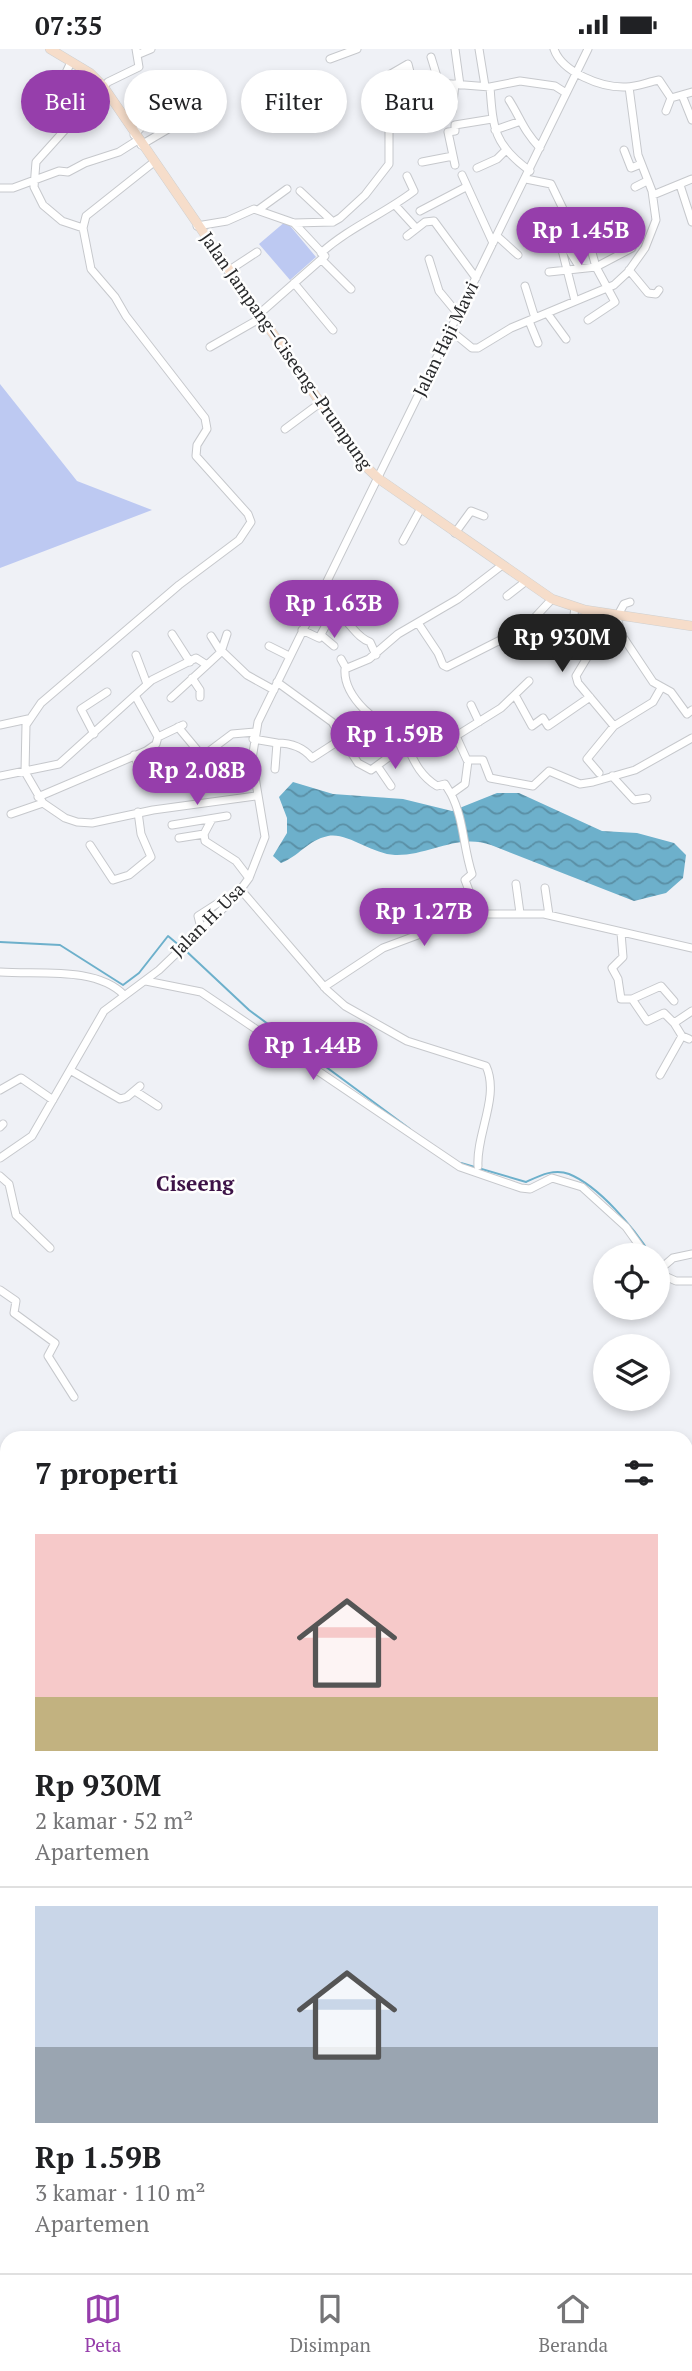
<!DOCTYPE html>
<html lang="id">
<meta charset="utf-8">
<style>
body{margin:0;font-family:"PT Serif",serif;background:#f6f6f6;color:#202124;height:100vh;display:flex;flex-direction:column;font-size:26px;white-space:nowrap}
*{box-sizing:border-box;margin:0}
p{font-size:23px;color:#757577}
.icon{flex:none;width:38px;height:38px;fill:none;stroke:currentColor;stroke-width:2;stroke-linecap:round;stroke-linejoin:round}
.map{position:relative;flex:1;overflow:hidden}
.sheet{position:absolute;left:0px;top:1382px;width:693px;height:842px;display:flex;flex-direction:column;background:#fff;border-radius:21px 21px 0 0;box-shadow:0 4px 10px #0003}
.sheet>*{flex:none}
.guide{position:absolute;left:21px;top:21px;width:651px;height:63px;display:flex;gap:14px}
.tools{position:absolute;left:593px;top:1194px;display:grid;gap:14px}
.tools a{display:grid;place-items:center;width:77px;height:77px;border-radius:50%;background:#fff;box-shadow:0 4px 10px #0003;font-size:35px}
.price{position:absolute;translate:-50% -60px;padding:0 16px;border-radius:24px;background:#963eab;color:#fff;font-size:23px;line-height:46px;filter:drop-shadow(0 2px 4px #0008)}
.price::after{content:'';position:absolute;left:50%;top:42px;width:21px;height:16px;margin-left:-10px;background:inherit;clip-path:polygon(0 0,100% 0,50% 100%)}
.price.selected{background:#222;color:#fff}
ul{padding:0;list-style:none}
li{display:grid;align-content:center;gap:14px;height:371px;padding:0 35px}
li+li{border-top:2px solid #e0e0e0}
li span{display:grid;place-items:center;height:217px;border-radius:0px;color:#555}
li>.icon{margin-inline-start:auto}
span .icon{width:126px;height:126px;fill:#fffc;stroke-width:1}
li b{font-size:30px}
h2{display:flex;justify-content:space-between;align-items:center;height:84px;padding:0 35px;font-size:30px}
.chip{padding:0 24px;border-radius:32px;background:#fff;box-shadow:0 4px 10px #0003;font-size:24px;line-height:63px}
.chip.selected{background:#963eab;color:#fff}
.status{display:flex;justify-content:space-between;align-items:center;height:49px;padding:0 35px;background:#fff;direction:ltr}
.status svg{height:19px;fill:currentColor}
.menu{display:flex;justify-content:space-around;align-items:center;height:98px;border-top:2px solid #e0e0e0;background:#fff;font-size:19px;color:#757577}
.menu a{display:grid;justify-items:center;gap:4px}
.menu .selected{color:#963eab}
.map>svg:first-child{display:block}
</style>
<div class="status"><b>07:35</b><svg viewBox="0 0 49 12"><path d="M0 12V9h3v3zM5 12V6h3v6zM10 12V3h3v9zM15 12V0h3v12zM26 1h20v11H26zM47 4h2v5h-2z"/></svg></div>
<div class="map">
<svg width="692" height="2224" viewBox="0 0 692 2224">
<defs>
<pattern id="water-waves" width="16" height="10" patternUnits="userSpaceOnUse" patternTransform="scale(1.75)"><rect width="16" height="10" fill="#6db0cb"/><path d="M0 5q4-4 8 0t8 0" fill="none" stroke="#5a8fa5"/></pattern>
</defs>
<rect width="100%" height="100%" fill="#eff1f6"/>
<path fill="#bdc9f2" d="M286,172L316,208L290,231L259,195Z
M0,335L77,432L152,461L0,519Z"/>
<path fill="url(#water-waves)" d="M293,733L333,745L403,750L452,762L497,744H519L602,782L637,784L674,794L686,806L683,829L666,844L634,852L491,796C457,784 429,807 395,806C372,805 347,783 328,787C308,791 298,808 281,814L273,807L287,784V769L279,748Z"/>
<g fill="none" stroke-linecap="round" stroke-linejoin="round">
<path stroke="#6db0cb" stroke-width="2" d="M0,893L60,896L123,936L139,924L168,887L180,897
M185,901L249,961L410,1080
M461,1114L526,1133C539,1127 554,1119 569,1125C599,1137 634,1179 651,1206
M0,2081H7
M254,2217L261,2224"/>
<defs>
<path id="minor" d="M455,0L460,36
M479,0L485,37
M554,0C562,23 601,39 626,38C637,38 648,33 659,31L671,49L692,43
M139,5L151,0
M431,8L439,34
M330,10L357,0
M72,31L82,19
M413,35L408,15L389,26L385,32L389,34L432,37
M490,38C493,80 494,96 530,122
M56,45L71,13
M682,46L692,71
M509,51C521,70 523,81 540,99
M395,60L435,64L452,62L455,35
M666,62L671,49
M430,64L431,37L439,34L490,38L520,32L555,37L566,44
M495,81L518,73
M134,86L157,62
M141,96L180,73
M624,101L631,119L641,115
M154,113L86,167L83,179L91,220L115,248L126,267L205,369L207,380L197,396L196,407L248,465L251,473L239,491L179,536L41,654L26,676L25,723L43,754L65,769L77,773L92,774L153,761L256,747
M422,113L453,107
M455,116L448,83L455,82V76L492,70
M477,119L497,110L505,102
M462,126L493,194
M526,130L551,135L578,191L562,201L575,252
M680,136L692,173
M635,138L647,132
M0,139H13L59,122L68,123L85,114L119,103L138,91
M300,142L333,173
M653,146L692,130
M395,156L416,179
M258,161L287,140
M420,162L466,138
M197,177L227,172L254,160L294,174L333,173L340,169L365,146L389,115V81
M83,179L62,172L43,156L34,138L36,113L108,33L139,18L136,0
M407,187L425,173L434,172L476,229
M497,187L518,206
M567,198L580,219
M321,204C350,178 384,165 414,142L407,127
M429,210L439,242L458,265
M322,211L351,240
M629,221L648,244L656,245L659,241
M228,222L257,203
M549,223L596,218L632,199
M294,234L333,281
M525,237L535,269
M547,264L566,290
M258,266L325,207L294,174
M588,271L615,253L596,218L591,200
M529,272L538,294
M450,281L472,299H478L511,279L614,236L628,223L645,199L656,171L652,142L638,106L629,38
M210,298L261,269
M285,380L320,354
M455,484L471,462L484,467
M403,492L421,459
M325,536L355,554L352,563
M507,547L525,533
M616,566L623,588L653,633L671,643L687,665L692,661
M618,566L624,555L630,553
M418,574L438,604L443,616L447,618L526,578L552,550
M572,579L575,559
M302,581L319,589L332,565C349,567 354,588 370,593L376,606
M172,585L190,613
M321,586L334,597
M211,587L221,603
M269,597L289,607
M221,603L227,585
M136,606L147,635
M341,610L346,619
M192,629L200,641V648
M277,633L332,673L358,714L371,721L397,702L456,687L501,659L529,632
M515,646L532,677L543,669L548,677L590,648
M136,648L158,688
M171,649L207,616
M471,656L479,673
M0,676L28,670
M614,677L578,634L576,627L588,607L623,588
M178,678L203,708
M94,685L81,660L107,643
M456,687L467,711H483L490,729L533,737L549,722L580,735L593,733L635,721L692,689
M253,690L277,694L275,720
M277,694C292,694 303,698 312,709L343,689
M408,699C415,715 422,728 437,737L445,735L451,745
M405,700L402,684C379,678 343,648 345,620L369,610L398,585L458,550L501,517
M134,706L144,729L196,712L232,685L255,683
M468,712L465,735L451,745C464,770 463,798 472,825L465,831L478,865
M378,718L391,737
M599,724L587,710L614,677L653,653L661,639
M0,727L59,715L152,631L196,609L207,616L221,603L224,604L247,626L274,641
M612,727L634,751L647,749
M38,748L146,702L156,695L158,688L183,676
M11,765L43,754
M212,770L204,785L205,792L236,812L249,829
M172,776L227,767
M179,789L204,785
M90,796L113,831L129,826L151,808L141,785L138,763
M516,835L520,864
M545,839L549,866
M241,841L327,941L345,957L407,992L486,1017C500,1047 476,1085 478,1117
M201,879L198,867L226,849L234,848
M621,884L623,908L612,919L618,930L621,950H632L661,937L674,952
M0,923C38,926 96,917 124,946
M146,932L201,943L460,1118L521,1139L530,1140L552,1129L582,1138L626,1178L646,1206
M324,938L383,899L474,865H544L692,899
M632,950L647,972L664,964L674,974
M689,990L682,987L674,974L692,962
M70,1021L120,1050L127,1048L140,1037
M660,1026L682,987
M0,1041L21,1029L53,1051
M135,1042L158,1057
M0,1078L3,1075
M0,1109L32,1087L104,962L159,921L235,848L249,829L265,788L252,710L258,673L588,0
M0,1127L9,1135L16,1166L50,1199
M658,1222L673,1209L692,1205
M658,1224L676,1232H692
M0,1241L16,1252L14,1264L55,1294L48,1307L74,1348
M0,1471L7,1490
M0,1499L7,1498
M686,1574L692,1570
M0,1594L7,1580
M0,1662L7,1661
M0,1976L7,1974
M0,2171L7,2162
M411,2217L415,2224
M175,2224L181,2217
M480,2224H481"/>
<path id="major" d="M50,0L90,24L103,37L361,413L379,430L552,550L585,561L692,577"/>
</defs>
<use href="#minor" stroke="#c6c8cc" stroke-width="9"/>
<use href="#major" stroke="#cfd0d0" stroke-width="10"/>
<use href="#minor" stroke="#fff" stroke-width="7"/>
<use href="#major" stroke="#f6ddca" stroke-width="9"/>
</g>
<g text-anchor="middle" stroke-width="5" stroke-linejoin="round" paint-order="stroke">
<g font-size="18" fill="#27282a" stroke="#fefefe">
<text transform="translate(446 290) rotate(-64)" y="6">Jalan Haji Mawi</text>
<text transform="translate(286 302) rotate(55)" y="6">Jalan Jampang–Ciseeng–Prumpung</text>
<text transform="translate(208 871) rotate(-45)" y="6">Jalan H. Usa</text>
</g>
<g font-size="21" font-weight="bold" fill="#3d1347" stroke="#fefefe">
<text x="195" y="1142">Ciseeng</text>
</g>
</g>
</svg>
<div class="tools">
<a><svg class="icon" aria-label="locate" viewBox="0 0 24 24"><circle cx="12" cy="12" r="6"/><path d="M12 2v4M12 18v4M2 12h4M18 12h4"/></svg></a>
<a><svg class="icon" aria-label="layers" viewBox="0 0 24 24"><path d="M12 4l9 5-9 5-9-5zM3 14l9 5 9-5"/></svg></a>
</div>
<b class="price" style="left:581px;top:218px">Rp 1.45B</b>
<b class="price" style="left:334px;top:591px">Rp 1.63B</b>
<b class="price selected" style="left:562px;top:625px">Rp 930M</b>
<b class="price" style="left:395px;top:722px">Rp 1.59B</b>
<b class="price" style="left:197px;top:758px">Rp 2.08B</b>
<b class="price" style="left:424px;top:899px">Rp 1.27B</b>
<b class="price" style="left:313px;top:1033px">Rp 1.44B</b>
<div class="guide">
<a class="chip selected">Beli</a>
<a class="chip">Sewa</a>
<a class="chip">Filter</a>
<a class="chip">Baru</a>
</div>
<section class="sheet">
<h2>7 properti<svg class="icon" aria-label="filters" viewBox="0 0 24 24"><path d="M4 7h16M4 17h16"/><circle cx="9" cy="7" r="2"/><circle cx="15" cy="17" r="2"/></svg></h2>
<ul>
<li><span style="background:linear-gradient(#f6c9c9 75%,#c2b280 0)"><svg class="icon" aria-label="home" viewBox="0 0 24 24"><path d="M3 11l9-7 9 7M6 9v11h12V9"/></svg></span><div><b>Rp 930M</b><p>2 kamar · 52 m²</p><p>Apartemen</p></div></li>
<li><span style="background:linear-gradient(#c9d6e8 65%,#9aa5b1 0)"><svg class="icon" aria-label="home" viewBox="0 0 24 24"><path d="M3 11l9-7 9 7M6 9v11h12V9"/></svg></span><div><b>Rp 1.59B</b><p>3 kamar · 110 m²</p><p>Apartemen</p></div></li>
</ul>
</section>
</div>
<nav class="menu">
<a class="selected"><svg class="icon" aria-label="map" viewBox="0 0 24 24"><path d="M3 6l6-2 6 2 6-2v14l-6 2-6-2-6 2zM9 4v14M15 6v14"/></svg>Peta</a>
<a><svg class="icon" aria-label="saved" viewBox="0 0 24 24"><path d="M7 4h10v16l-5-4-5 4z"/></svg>Disimpan</a>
<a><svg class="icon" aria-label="home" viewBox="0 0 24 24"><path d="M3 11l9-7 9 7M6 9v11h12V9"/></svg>Beranda</a>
</nav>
